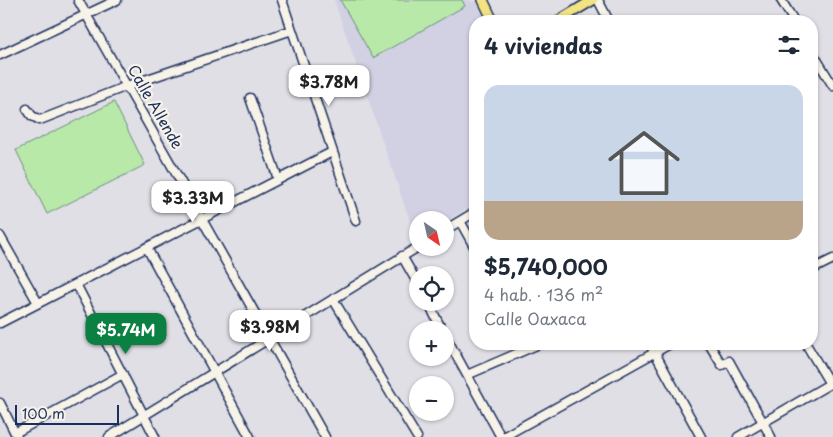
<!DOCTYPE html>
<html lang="es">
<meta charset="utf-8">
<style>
body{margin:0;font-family:"Playpen Sans",sans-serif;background:#f2f2f3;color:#1f2937;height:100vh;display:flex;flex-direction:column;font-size:19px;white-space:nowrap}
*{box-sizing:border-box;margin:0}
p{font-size:16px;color:#747a83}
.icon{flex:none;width:28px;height:28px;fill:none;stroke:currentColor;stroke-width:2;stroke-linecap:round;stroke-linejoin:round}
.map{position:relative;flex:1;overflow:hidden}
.side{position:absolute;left:469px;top:15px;width:349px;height:335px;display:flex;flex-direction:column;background:#fff;border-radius:20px;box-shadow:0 1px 4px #0004}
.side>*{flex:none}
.needle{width:32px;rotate:146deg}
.controls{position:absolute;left:409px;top:211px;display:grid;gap:10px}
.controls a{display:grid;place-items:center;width:45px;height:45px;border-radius:50%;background:#fff;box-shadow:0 1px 4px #0004;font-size:25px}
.scale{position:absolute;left:15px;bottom:12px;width:104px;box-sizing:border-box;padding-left:5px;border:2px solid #1b2f5e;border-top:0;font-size:14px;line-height:18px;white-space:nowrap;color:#1b2f5e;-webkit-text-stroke:4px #f7f3e8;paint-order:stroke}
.price{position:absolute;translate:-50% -42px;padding:0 11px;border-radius:10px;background:#fff;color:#222;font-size:16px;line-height:32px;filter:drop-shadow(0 1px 2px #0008)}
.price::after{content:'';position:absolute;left:50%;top:30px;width:15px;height:11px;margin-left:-8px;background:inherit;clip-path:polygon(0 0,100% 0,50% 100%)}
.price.selected{background:#0b8043;color:#fff}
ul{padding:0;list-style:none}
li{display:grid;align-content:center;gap:10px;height:265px;padding:0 15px}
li+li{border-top:1px solid #e0e1e3}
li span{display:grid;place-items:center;height:155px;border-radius:15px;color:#555}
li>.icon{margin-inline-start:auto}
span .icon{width:90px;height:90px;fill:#fffc;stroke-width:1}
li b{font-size:21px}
h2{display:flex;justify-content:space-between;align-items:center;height:60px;padding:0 15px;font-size:21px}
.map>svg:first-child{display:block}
</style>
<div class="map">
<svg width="833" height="437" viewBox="0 0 833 437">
<rect width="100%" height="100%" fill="#e1dfe6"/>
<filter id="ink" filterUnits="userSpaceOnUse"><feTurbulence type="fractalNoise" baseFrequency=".02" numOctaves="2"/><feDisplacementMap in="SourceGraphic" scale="10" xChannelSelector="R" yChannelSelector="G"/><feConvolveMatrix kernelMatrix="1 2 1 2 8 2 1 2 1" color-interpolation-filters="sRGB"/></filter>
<g filter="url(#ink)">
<path fill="#d2d1e4" d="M334,0H470L472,2L476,0L486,21H475V204L445,222V220H418L416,239Z"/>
<path fill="#b9e9a8" stroke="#6a8c83" d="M340,0H462L465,6L373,58Z
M114,102L145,165L47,214L16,150Z"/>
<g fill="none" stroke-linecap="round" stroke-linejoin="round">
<defs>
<path id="minor" d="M78,0L325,437
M282,0L356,221
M598,0L609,21
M781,0L794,21
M811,50L833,86
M0,55L117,0
M250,98L278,179
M27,109L32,116L40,120L127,86L292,30
M460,221L475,248
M445,230L475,212
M0,236L38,303
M147,248L250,437
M402,256L418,284
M811,270L833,259
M76,284L155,437
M333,299L417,437
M428,302L442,330
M0,323L332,152
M445,335L501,437
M650,344L701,437
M709,344L722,365L729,361L771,437
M806,344L830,384
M467,375L539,344
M0,403L17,437
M15,433L123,374
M109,437L418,247
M503,437L670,344
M738,437L833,382"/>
<path id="major" d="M483,0L493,21
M558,21L593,0"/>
</defs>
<use href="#minor" stroke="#1b2f5e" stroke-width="11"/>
<use href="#major" stroke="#1b2f5e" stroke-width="12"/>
<use href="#minor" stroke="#f7f3e8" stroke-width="8"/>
<use href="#major" stroke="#f4e382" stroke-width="9"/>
</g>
</g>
<g text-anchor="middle" stroke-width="4.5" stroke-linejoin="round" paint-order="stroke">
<g font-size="15" fill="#1b2f5e" stroke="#f7f3e8">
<text transform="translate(155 107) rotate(60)" y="5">Calle Allende</text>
</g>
</g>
</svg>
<div class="controls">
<a><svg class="needle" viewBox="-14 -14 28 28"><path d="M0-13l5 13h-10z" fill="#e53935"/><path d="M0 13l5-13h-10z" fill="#747a83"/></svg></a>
<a><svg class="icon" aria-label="locate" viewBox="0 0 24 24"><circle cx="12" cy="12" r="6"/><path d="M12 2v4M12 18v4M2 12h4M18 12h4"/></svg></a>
<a>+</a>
<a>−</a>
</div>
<div class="scale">100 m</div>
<b class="price" style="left:329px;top:107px">$3.78M</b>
<b class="price" style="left:193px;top:223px">$3.33M</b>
<b class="price" style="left:270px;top:352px">$3.98M</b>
<b class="price selected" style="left:126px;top:355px">$5.74M</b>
<section class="side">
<h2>4 viviendas<svg class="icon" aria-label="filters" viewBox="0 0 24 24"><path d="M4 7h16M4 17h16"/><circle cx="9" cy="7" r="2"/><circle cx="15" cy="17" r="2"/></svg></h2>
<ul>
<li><span style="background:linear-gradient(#c9d6e8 75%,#b9a48a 0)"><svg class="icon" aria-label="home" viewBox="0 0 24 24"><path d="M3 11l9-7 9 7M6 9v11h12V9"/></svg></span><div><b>$5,740,000</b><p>4 hab. · 136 m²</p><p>Calle Oaxaca</p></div></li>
</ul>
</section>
</div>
